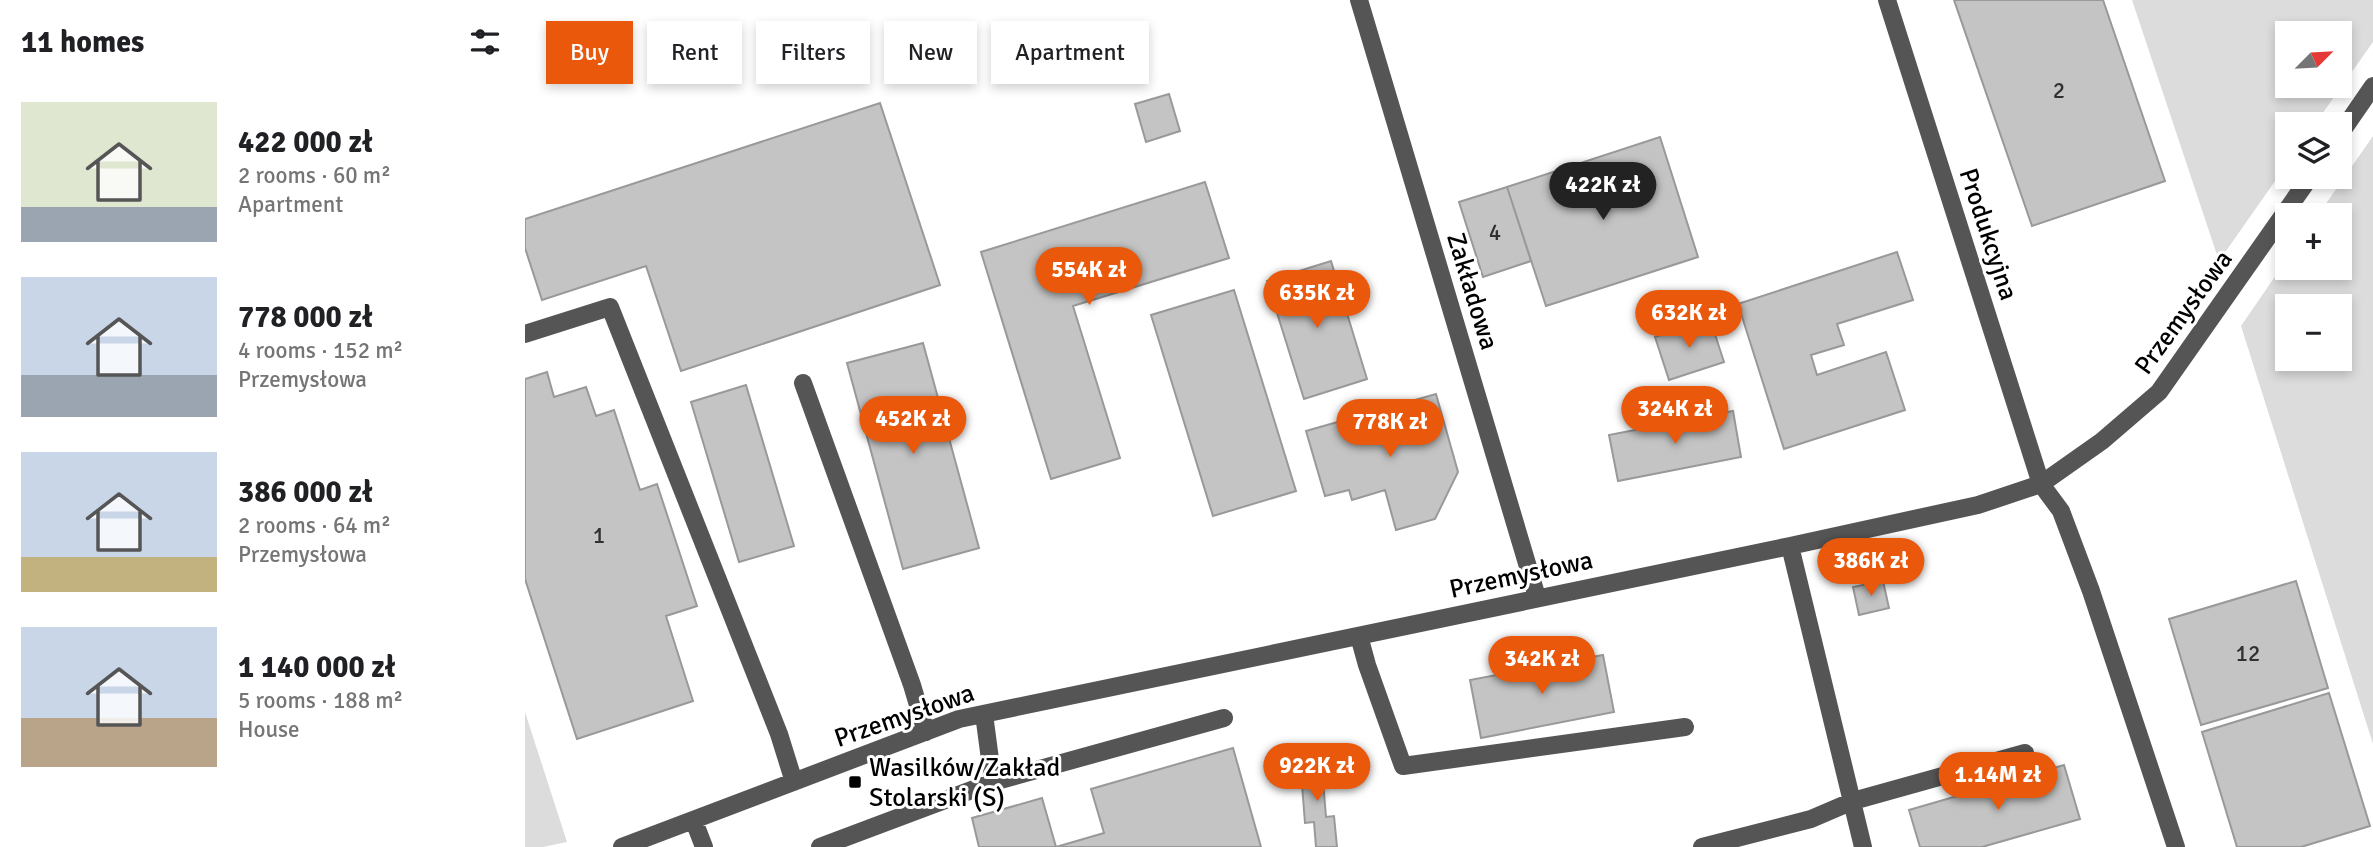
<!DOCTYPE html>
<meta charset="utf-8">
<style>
body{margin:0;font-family:Signika,sans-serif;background:#f6f6f6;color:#202124;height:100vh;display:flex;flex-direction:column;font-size:26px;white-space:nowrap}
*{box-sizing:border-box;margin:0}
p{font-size:23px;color:#757577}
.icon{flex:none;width:38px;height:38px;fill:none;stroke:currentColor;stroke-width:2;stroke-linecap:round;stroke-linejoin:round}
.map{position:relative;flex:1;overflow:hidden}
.sheet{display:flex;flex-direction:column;background:#fff;width:525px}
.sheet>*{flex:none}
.guide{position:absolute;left:21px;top:21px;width:665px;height:63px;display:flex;gap:14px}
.needle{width:46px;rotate:66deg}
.controls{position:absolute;left:1750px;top:21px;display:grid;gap:14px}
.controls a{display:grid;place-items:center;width:77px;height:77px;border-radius:0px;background:#fff;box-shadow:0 4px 10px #0003;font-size:35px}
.price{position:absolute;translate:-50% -60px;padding:0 16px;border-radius:24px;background:#ea580c;color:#fff;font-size:23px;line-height:46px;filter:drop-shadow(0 2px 4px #0008)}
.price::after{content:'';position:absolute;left:50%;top:42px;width:21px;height:16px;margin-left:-10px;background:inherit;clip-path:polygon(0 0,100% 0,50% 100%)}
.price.selected{background:#222;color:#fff}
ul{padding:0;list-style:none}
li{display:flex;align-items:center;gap:21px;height:175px;padding:0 21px}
li span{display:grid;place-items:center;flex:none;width:196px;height:140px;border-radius:0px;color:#555}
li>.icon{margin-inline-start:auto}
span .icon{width:84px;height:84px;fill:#fffc;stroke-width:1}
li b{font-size:30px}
h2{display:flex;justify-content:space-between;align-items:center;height:84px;padding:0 21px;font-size:30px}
.pill{padding:0 24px;border-radius:0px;background:#fff;box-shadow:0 4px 10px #0003;font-size:24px;line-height:63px}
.pill.selected{background:#ea580c;color:#fff}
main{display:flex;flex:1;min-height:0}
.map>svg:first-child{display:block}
</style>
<main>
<section class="sheet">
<h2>11 homes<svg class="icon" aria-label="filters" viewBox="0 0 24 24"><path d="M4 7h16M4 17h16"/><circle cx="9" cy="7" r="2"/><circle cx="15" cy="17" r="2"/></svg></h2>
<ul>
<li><span style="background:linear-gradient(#dfe7d0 75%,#9aa5b1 0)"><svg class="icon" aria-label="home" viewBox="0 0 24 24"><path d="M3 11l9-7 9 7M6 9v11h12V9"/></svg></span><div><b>422 000 zł</b><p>2 rooms · 60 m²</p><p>Apartment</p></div></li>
<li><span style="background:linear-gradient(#c9d6e8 70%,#9aa5b1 0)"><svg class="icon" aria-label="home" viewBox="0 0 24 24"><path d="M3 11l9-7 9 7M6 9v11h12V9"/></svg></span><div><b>778 000 zł</b><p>4 rooms · 152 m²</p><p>Przemysłowa</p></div></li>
<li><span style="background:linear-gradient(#c9d6e8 75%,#c2b280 0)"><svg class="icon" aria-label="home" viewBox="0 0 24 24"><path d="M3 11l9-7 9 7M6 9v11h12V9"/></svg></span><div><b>386 000 zł</b><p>2 rooms · 64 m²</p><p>Przemysłowa</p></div></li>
<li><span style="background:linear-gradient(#c9d6e8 65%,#b9a48a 0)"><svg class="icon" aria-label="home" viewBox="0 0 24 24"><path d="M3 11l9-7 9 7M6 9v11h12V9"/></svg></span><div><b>1 140 000 zł</b><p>5 rooms · 188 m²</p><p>House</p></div></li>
</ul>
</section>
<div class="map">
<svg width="1848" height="847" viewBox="0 0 1848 847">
<rect width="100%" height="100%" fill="#fff"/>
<path fill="#dcdcdc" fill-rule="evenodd" d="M1607,0H1848V42L1790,124H1762V164L1694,261ZM1762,33H1815V86H1762Z
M1848,136V744L1716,326L1762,259V268H1815V215H1793ZM1762,306H1815V359H1762Z
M0,712L42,842L18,847H0Z"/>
<path fill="#c4c4c4" stroke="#999" stroke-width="2" d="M1429,0H1578L1640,181L1507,226Z
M644,94L655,131L621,142L610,104Z
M355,103L415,285L156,371L121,266L17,300L0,248V219Z
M1135,137L1173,257L1021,306L982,187Z
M680,182L704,258L548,306L595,458L526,479L456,252Z
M982,187L1006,261L958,277L934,202Z
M1372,252L1388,300L1312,324L1319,345L1286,355L1292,375L1361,352L1380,410L1259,449L1213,304Z
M806,261L842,379L779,399L742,281Z
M709,290L771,491L688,516L626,315Z
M1185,319L1199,362L1144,380L1130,337Z
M398,343L454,548L378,569L322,363Z
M22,372L29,397L61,387L71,416L89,410L115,490L132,484L172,606L141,616L168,701L52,739L0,579V379Z
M221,385L269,546L214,562L166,402Z
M911,394L933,472L910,519L871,530L860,490L827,500L824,490L800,496L781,431Z
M1208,411L1216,457L1093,481L1084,435Z
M1358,581L1364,608L1334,615L1328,587Z
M1771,581L1803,688L1676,725L1644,619Z
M1078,655L1089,712L956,738L945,680Z
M1804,693L1845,826L1776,847H1712L1677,732Z
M708,748L736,847H531L579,833L566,789Z
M796,757L801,817L809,816L812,847H791L789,822L780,823L775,759Z
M1539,765L1555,819L1457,847H1395L1384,810Z
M517,798L531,847H454L447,818Z"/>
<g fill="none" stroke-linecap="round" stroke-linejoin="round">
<path stroke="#555" stroke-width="18" d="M834,0L1012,597
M1362,0L1516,484L1536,511L1566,591L1651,847
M1815,134L1848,86
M0,334L85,307L254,734L269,782
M278,383L387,685L401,732
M1265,546L1338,847
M834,636L842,665L878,766L1160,727
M459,714L468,782
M169,821L179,847
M97,847L434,719L1265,546L1453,505L1516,484L1577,441L1634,392L1785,177
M295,847L468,782L699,718
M1177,847L1286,819L1328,801L1500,753"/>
</g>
<rect fill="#000" stroke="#fff" stroke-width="2.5" x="323" y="775" width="14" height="14" rx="3.5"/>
<g text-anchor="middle" stroke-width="6" stroke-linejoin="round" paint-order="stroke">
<g font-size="23" fill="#313131">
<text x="1534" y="98">2</text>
<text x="970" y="240">4</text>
<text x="74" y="543">1</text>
<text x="1723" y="661">12</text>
</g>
<g font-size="26" fill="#000" stroke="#fff">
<text transform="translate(1464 234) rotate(72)" y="9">Produkcyjna</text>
<text transform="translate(948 291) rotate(73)" y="9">Zakładowa</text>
<text transform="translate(1658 312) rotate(-54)" y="9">Przemysłowa</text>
<text transform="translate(996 574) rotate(-12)" y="9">Przemysłowa</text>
<text transform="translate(379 715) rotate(-19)" y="9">Przemysłowa</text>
</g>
<g font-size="26" fill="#000" stroke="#fff" text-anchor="start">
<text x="344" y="776">Wasilków/Zakład<tspan x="344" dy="30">Stolarski (S)</tspan></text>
</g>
</g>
</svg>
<div class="controls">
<a><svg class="needle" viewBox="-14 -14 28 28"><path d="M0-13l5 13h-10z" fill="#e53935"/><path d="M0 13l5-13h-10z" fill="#757577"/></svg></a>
<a><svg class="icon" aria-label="layers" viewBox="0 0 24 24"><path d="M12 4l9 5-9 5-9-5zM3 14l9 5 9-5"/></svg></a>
<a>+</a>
<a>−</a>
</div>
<b class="price selected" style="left:1078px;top:222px">422K zł</b>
<b class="price" style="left:564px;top:307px">554K zł</b>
<b class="price" style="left:792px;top:330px">635K zł</b>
<b class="price" style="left:1164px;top:350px">632K zł</b>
<b class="price" style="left:1150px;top:446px">324K zł</b>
<b class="price" style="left:388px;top:456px">452K zł</b>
<b class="price" style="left:865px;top:459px">778K zł</b>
<b class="price" style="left:1346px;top:598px">386K zł</b>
<b class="price" style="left:1017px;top:696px">342K zł</b>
<b class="price" style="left:792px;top:803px">922K zł</b>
<b class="price" style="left:1473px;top:812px">1.14M zł</b>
<div class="guide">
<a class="pill selected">Buy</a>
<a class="pill">Rent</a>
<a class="pill">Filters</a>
<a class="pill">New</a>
<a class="pill">Apartment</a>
</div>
</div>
</main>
